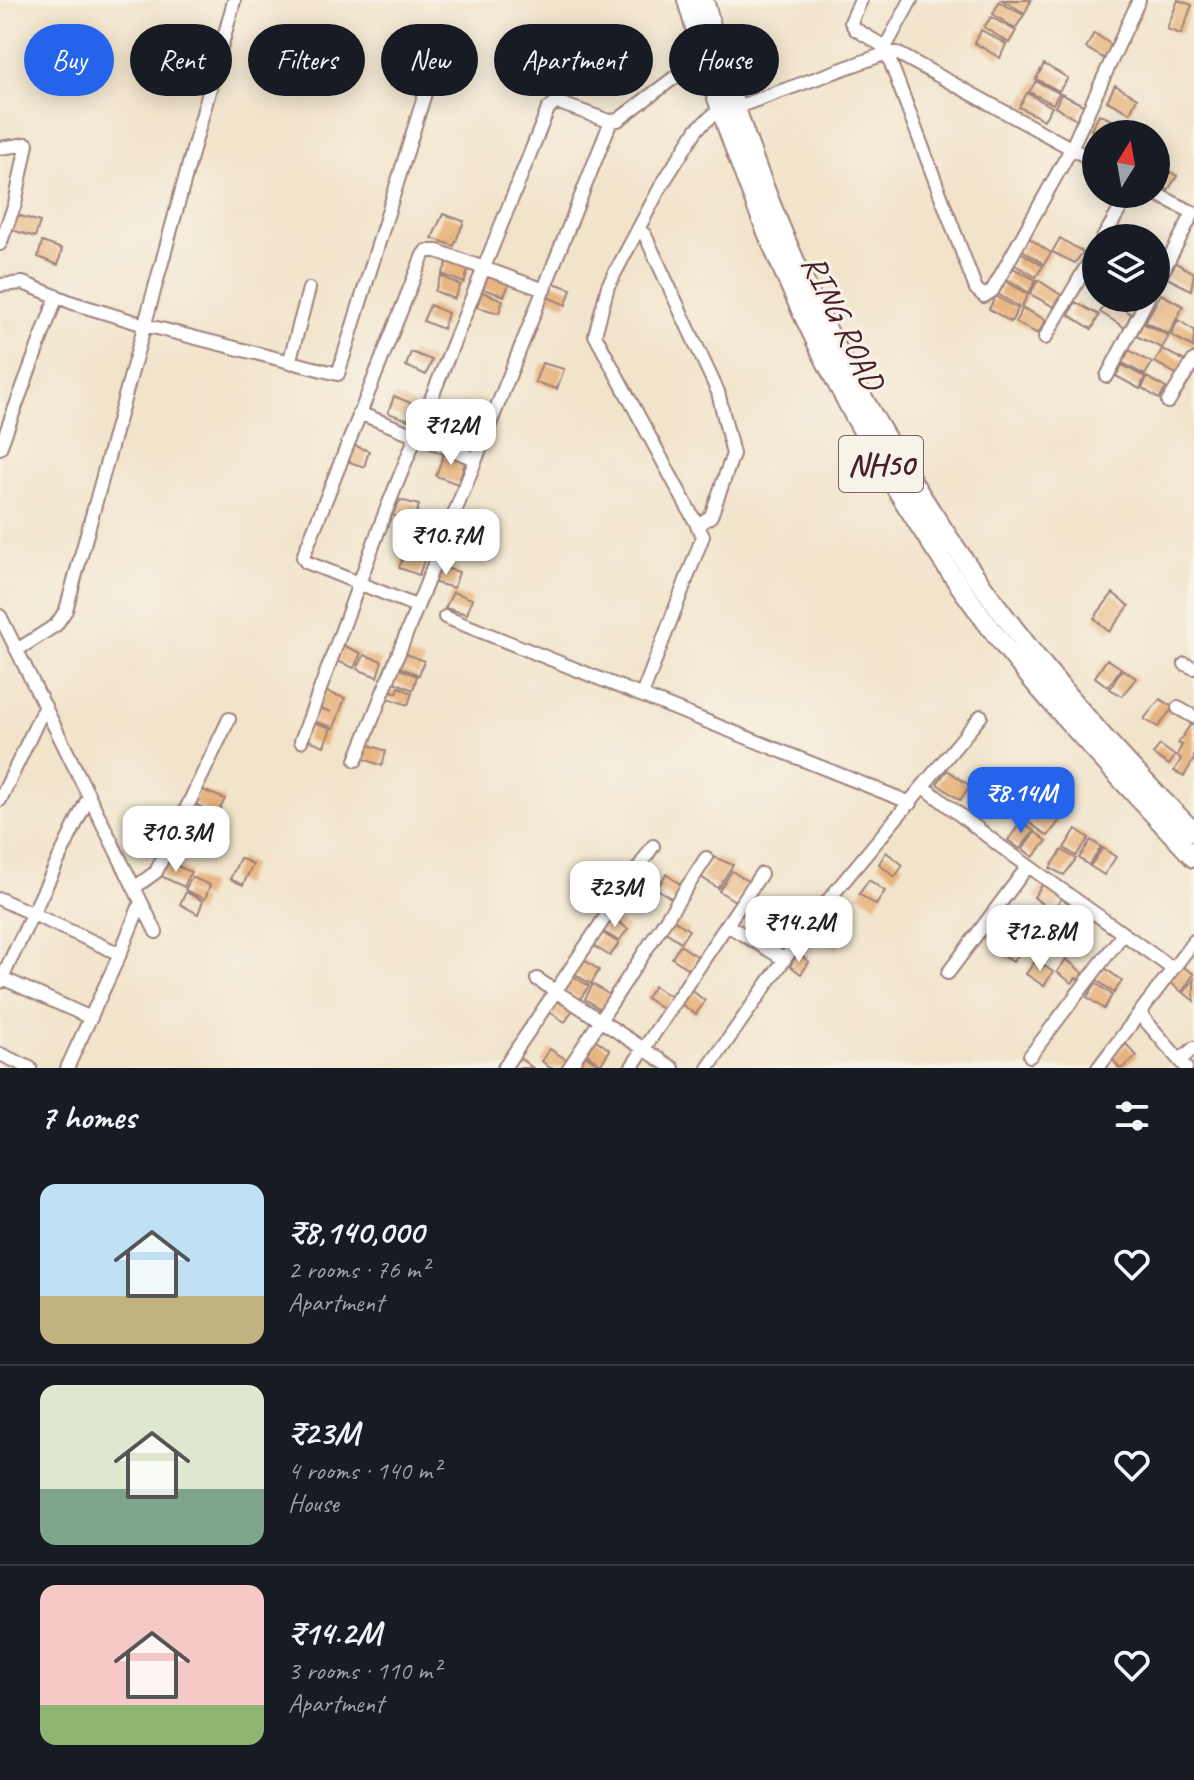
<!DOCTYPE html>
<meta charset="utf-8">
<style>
body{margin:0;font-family:Caveat,sans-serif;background:#20242c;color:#f1f3f6;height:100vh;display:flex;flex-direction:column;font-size:30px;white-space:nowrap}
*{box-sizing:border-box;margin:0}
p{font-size:26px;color:#9ea1a6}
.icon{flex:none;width:44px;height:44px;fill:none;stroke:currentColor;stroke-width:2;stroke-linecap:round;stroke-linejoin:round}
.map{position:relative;height:1068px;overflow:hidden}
.side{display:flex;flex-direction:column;background:#171b24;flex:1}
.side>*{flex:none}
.top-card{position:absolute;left:24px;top:24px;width:1146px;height:72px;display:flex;gap:16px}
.needle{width:52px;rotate:11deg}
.buttons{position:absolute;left:1082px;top:120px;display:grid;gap:16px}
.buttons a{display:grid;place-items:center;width:88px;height:88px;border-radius:50%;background:#171b24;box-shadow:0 4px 20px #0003;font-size:40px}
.price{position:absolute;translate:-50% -68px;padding:0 18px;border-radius:16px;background:#fff;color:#222;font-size:26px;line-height:52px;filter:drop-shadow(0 2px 4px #0008)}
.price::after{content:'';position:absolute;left:50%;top:48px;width:24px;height:18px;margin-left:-12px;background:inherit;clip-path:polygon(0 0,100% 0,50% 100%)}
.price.on{background:#2563eb;color:#fff}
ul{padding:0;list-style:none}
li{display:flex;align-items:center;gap:24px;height:200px;padding:0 40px}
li+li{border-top:2px solid #363941}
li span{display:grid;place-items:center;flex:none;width:224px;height:160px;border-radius:16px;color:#555}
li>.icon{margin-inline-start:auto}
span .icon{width:96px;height:96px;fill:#fffc;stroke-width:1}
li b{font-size:34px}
h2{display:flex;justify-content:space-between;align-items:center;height:96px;padding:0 40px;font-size:34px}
.chip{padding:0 28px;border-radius:36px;background:#171b24;box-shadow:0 4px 20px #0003;font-size:28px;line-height:72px}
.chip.on{background:#2563eb;color:#fff}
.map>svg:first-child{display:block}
</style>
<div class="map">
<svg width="1194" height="1068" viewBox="0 0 1194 1068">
<rect width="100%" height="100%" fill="#f7f3e8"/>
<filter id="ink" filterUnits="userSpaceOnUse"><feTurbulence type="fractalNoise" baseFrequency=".0125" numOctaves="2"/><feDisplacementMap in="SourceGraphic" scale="16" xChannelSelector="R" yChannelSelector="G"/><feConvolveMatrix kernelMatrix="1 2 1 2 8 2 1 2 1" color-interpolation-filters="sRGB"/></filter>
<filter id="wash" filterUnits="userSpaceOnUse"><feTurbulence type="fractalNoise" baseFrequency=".006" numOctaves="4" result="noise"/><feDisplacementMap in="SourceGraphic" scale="32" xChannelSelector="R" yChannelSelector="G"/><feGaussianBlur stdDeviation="1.8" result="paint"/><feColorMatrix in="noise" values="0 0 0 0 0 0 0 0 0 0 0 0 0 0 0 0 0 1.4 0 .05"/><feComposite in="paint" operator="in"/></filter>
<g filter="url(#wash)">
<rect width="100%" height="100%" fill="#f2e4cb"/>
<g id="blocks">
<path fill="#e8b37d" d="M1002,0H1031L1025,13Z
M1178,0L1192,5L1181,34L1167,29Z
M999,2L1024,15L1015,29L993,14Z
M991,17L1016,31L1009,43L984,27Z
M981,30L1006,44L1000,58L975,43Z
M1094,33L1115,47L1109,61L1086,48Z
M1044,64L1068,78L1059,91L1036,79Z
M1036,81L1059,93L1053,104L1029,92Z
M1115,85L1137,98L1130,113L1107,101Z
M1027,93L1052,107L1044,120L1019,107Z
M1061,94L1085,106L1076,119L1055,107Z
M1099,114L1123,126L1119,134H1099L1091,130Z
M1156,163L1177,176L1168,190L1156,182Z
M14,214L40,222L35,237L9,229Z
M443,214L464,221L454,246L432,238Z
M1029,238L1051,253L1044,264L1022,250Z
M1060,238L1083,252L1075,263L1052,252Z
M42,242L62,249L58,265L38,257Z
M1020,252L1043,266L1036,277L1013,264Z
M449,259L469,267L464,283L442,274Z
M1176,263L1194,273L1191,290L1167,278Z
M1013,268L1036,280L1029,293L1007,279Z
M489,275L510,282L504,296L483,289Z
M441,276L461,285L454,299L435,291Z
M1038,280L1061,295L1054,307L1030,294Z
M1006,281L1028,295L1021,308L998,294Z
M551,282L571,289L566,305L545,296Z
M482,292L503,300L499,313L477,307Z
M1161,294L1183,306L1169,334L1145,322Z
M996,296L1018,309L1011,322L989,309Z
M1107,300L1131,314L1125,328L1100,312Z
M1075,302L1099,315L1092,329L1069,315Z
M430,305L448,313L443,329L423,321Z
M1023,308L1046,320L1038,334L1015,322Z
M1178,320L1194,330L1193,347L1171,335Z
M1143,323L1169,336L1162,348L1136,336Z
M1162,349L1185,361L1178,375L1155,362Z
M1129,350L1152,363L1145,375L1122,363Z
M411,352L432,360L426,375L406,366Z
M542,363L564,369L557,389L535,382Z
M1122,365L1145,377L1140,389L1116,376Z
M1147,377L1166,388L1159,399L1142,388Z
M394,396L413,404L408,420L388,413Z
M462,404L483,413L476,428L456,421Z
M351,444L369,451L364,467L344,460Z
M445,450L466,459L458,484L436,476Z
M400,500L419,505L414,523L392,515Z
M412,536L433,544L426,559L407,551Z
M405,552L424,560L419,575L399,568Z
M438,566L459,572L454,588L432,582Z
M453,592L472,599L467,614L445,608Z
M1113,593L1129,606L1109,632L1094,618Z
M342,645L361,653L354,668L337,661Z
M404,653L424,661L419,675L399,667Z
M364,655L382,661L377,677L357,669Z
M1107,659L1121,668L1108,687L1095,677Z
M397,668L417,676L413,690L392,681Z
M1122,669L1136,678L1122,696L1110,689Z
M399,687L412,693L408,705L385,697L389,690L397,693Z
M324,691L345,698L334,728L314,721L319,708L331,712L318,707Z
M1160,699L1173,707L1158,727L1144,719Z
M313,722L331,728L324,746L306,739Z
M1191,724L1194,726V759L1184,776L1174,771L1181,759L1177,755L1182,745L1178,743Z
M367,744L386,751L382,766L362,758Z
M1160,745L1175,756L1169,765L1153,754Z
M947,770L970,786L960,800L937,784Z
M200,789L225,799L217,815L193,803Z
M983,792L996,801L982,818L970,811Z
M1036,802L1060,820L1048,836L1023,818Z
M1021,822L1034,831L1020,849L1008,840Z
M1076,829L1089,838L1076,856L1064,848Z
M1035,832L1047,841L1033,857L1023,849Z
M1091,840L1101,847L1089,865L1079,858Z
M1103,848L1116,857L1104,875L1090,866Z
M1062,850L1076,859L1064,875L1050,868Z
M886,852L903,865L895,877L879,864Z
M714,857L733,865L718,888L701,877Z
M240,858L253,864L243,885L230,879Z
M168,862L191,872L184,887L161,876Z
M732,871L749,882L735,901L719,891Z
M666,874L684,887L674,900L657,889Z
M192,877L210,885L205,899L185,890Z
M869,880L885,891L876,905L859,894Z
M1043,884L1062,898L1051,912L1034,897Z
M186,892L203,901L198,914L180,904Z
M773,901L792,913L781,929L762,917Z
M611,916L628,929L619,941L602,931Z
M672,919L689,930L681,942L664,931Z
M839,921L851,928L837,948L825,939Z
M601,932L619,943L610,956L592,945Z
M1003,938L1021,950L1013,962L995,950Z
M680,945L697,956L690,970L672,958Z
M798,953L809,962L801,974L790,966Z
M583,959L599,970L591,984L573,973Z
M1066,959L1083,973L1079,979L1076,978L1072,983L1057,972Z
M1036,960L1053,972L1044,986L1026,974Z
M1182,966L1194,974L1182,992L1170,982Z
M1105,968L1122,981L1114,993L1097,980Z
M571,975L589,986L580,999L561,989Z
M1194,979V1001L1184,993Z
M1096,983L1112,995L1104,1009L1087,997Z
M593,984L611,996L602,1010L585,999Z
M654,986L672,998L664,1010L646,998Z
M689,988L705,1001L696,1014L678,1002Z
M556,996L574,1008L565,1022L547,1010Z
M592,1037L610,1050L601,1064L583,1051Z
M1126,1044L1137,1056L1123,1068H1119L1112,1058Z
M550,1049L567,1060L563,1068H550L542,1061Z
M582,1053L598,1064L596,1068H574Z
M518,1057L533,1068H511Z"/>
</g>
</g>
<g filter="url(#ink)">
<use href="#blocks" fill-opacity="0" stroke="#9e827b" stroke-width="2"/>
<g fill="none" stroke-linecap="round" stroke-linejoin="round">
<defs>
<path id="minor" d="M861,0L851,22L855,29L885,47
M882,53L911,0
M887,53L976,289L984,296L992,291L1071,149L1139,0
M737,107L887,53H897L1096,162
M0,148L27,144L15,204L0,244
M1156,194L1194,213
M638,229L645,235L718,392L733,454L711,516L697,526
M1103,238L1129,194
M1156,284L1193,213
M0,285L23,283L73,303L145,325L338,374L440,45
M1045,338L1096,250
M289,363L309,289
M1107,376L1148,298
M1168,402L1194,360
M359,413L475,459
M0,448L57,296
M416,606L306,562L303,557L423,255L426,251H437L544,290
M0,616L156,932
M445,617L911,803
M17,650L56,625L66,610L234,1
M1185,664L1194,668
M642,695L703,536L595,335L608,286L661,186L697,129L720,109
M1178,708L1194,717
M301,741L385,513L548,109L555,103H559L609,121L618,120L703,56
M356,760L611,121
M924,787L1000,846L1173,969
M0,800L45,706
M134,888L156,872L229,719
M0,899L120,954
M727,925L784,959
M948,973L1028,866
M2,978L91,1018
M537,979L673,1068
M0,982L89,796
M1140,1014L1186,1068
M0,1054L30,1068
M1030,1056L1123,934
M1180,1060L1194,1048
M67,1068L120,954L141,902
M504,1068L653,846
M569,1068L706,858
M631,1068L761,874
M708,1068L815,916L981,716
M1098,1068L1194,941"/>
<path id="highway" d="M687,0C750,224 847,435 986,622C1049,706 1124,781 1194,858
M704,0C785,316 962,604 1194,832"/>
</defs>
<use href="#minor" stroke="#9e827b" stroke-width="16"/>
<use href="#highway" stroke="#9e827b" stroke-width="22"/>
<use href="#minor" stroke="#fff" stroke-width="12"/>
<use href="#highway" stroke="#fff" stroke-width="18"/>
</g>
</g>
<g text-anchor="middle" stroke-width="6" stroke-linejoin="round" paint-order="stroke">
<rect fill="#f7f3e8" stroke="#7e5f64" stroke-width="2" x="839" y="436" width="84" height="56" rx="6"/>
<g font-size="32" font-weight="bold" fill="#4a1f2b">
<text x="881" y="475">NH50</text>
</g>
<g font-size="34" fill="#4a1f2b" stroke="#f7f3e8">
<text transform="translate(844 322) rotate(64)" y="12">RING ROAD</text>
</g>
</g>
</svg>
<div class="buttons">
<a><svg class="needle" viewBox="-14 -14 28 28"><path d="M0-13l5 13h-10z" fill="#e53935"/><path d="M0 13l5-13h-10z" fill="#9ea1a6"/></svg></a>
<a><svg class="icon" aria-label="layers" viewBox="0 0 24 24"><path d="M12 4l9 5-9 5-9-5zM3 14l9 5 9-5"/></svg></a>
</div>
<b class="price" style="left:451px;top:467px">₹12M</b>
<b class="price" style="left:446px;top:577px">₹10.7M</b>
<b class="price on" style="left:1021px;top:835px">₹8.14M</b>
<b class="price" style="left:176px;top:874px">₹10.3M</b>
<b class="price" style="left:615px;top:929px">₹23M</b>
<b class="price" style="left:799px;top:964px">₹14.2M</b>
<b class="price" style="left:1040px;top:973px">₹12.8M</b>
<div class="top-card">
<a class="chip on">Buy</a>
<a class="chip">Rent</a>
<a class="chip">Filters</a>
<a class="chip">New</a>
<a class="chip">Apartment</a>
<a class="chip">House</a>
</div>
</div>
<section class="side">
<h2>7 homes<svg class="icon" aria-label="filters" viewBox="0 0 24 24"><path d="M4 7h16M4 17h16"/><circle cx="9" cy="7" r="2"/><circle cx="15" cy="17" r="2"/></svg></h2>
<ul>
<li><span style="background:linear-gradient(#bfe0f5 70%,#c2b280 0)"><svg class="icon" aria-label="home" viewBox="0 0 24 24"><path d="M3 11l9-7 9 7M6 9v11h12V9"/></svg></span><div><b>₹8,140,000</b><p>2 rooms · 76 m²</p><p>Apartment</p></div><svg class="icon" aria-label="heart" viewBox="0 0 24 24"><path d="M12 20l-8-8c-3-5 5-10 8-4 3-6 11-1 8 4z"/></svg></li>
<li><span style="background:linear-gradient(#dfe7d0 65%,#7fa58c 0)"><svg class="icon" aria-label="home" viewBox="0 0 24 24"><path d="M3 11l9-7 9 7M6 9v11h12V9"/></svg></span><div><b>₹23M</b><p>4 rooms · 140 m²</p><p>House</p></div><svg class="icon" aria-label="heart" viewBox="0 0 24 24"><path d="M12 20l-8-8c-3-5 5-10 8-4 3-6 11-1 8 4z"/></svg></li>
<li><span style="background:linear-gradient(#f6c9c9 75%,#8fb573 0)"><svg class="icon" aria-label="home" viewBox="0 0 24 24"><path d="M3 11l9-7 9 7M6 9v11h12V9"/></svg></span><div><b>₹14.2M</b><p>3 rooms · 110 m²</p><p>Apartment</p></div><svg class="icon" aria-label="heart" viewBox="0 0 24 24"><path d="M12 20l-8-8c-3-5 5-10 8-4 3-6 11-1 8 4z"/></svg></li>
</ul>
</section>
